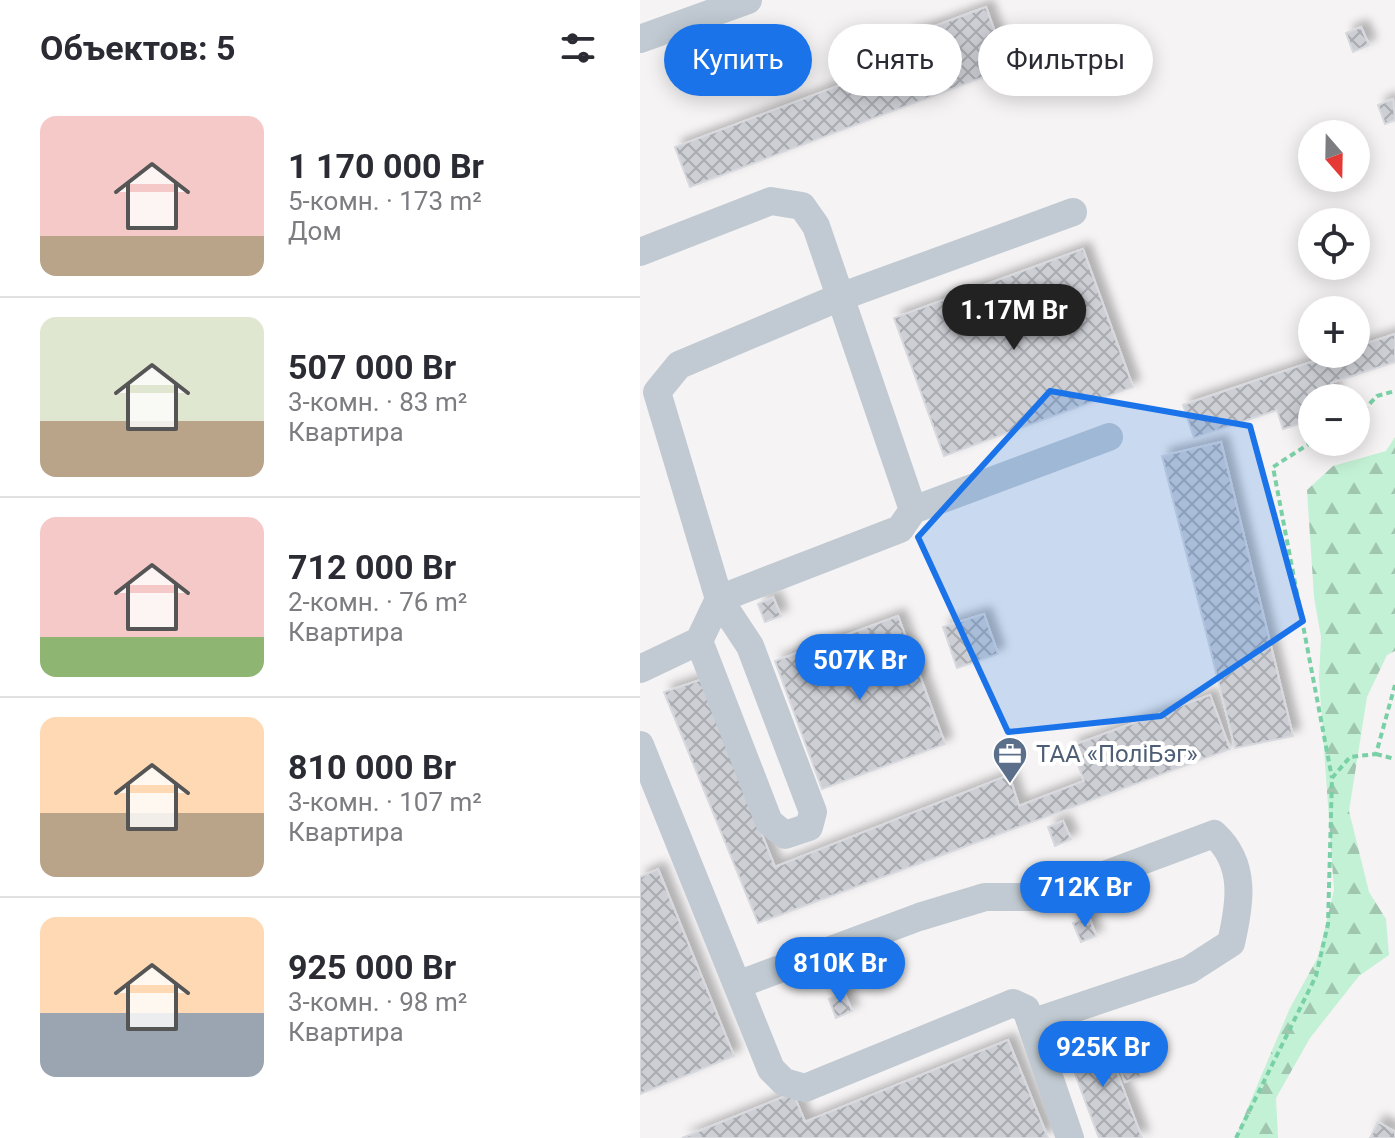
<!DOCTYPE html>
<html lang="ru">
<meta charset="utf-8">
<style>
body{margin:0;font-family:Roboto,sans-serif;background:#f7f7f7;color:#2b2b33;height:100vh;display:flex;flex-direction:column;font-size:30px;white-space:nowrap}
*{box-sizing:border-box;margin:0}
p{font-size:26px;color:#7c7c81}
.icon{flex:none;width:44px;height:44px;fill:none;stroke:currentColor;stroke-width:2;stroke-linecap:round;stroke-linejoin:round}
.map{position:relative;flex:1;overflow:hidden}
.details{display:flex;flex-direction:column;background:#fff;width:640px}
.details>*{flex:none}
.guide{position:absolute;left:24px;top:24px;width:610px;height:72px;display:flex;gap:16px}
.needle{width:52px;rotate:160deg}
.controls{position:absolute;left:658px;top:120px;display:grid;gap:16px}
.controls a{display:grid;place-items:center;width:72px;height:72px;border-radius:50%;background:#fff;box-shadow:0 4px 20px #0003;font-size:40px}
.price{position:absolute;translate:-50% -68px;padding:0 18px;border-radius:28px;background:#1a73e8;color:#fff;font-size:26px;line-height:52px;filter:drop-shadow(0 2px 4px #0008)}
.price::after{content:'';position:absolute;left:50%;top:48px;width:24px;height:18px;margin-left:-12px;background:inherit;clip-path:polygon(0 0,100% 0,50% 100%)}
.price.active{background:#222;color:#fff}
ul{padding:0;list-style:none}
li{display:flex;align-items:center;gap:24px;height:200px;padding:0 40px}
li+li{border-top:2px solid #e1e1e2}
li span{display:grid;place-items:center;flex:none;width:224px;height:160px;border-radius:16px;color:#555}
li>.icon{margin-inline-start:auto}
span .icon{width:96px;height:96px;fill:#fffc;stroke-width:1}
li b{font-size:34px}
h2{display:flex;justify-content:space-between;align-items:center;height:96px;padding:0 40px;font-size:34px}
.tag{padding:0 28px;border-radius:36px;background:#fff;box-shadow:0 4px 20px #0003;font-size:28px;line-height:72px}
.tag.active{background:#1a73e8;color:#fff}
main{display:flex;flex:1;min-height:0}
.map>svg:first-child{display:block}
</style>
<main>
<section class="details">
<h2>Объектов: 5<svg class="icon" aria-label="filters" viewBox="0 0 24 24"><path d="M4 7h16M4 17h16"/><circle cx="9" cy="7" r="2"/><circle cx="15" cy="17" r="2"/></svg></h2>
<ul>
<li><span style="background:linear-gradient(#f6c9c9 75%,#b9a48a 0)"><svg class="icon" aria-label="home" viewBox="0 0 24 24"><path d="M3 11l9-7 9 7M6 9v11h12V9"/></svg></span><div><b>1 170 000 Br</b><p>5-комн. · 173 m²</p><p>Дом</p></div></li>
<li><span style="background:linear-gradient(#dfe7d0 65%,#b9a48a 0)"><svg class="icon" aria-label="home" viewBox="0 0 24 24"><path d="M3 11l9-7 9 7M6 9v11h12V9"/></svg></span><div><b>507 000 Br</b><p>3-комн. · 83 m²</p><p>Квартира</p></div></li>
<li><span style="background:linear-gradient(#f6c9c9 75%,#8fb573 0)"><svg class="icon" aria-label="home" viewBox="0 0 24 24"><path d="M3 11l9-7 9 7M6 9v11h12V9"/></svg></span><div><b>712 000 Br</b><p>2-комн. · 76 m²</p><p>Квартира</p></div></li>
<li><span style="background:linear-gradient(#ffd9b3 60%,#b9a48a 0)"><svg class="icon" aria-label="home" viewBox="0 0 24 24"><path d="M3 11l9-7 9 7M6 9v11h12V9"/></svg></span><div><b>810 000 Br</b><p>3-комн. · 107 m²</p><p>Квартира</p></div></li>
<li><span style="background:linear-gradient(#ffd9b3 60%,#9aa5b1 0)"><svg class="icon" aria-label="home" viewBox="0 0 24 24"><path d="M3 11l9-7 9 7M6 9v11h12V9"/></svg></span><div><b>925 000 Br</b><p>3-комн. · 98 m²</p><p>Квартира</p></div></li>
</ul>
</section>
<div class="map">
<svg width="755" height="1138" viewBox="0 0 755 1138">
<defs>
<pattern id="forest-firs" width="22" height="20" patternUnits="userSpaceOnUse" patternTransform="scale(2)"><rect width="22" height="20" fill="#c3f1d5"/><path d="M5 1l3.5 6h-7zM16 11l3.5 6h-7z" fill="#a0c6b0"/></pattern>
<pattern id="building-cross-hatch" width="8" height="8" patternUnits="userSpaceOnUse" patternTransform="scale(2)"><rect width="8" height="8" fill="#cdcfd5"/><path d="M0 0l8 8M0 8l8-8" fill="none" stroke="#a8abb0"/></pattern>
<filter id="shadow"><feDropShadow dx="7" dy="-7" stdDeviation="4" flood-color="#0004"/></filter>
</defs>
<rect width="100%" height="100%" fill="#f5f3f3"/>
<path fill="url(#forest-firs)" d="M755,437V651L747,655L727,697L709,811L729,892L746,919L749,955L719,976L670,1038L636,1098L638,1138H595L650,1008L678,957L694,890L679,678L681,637L674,597L667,490L693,466L746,451Z"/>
<path fill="url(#building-cross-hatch)" stroke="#d7d9de" stroke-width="2" filter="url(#shadow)" d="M346,7L368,68L50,187L35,147L273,58L265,37Z
M721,27L729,45L713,52L706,33Z
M753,99L755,120L745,124L738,105Z
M443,249L493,387L304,456L254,318Z
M755,334V362L691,383L696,398H672V420L643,429L637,410L554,438L543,405L695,354H716V347Z
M581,442L653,736L595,748L522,456Z
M133,597L141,616L125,622L118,604Z
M344,614L358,654L317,668L303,627Z
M258,616L305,744L182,789L135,661Z
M60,680L135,867L369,775L379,806L444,781L431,746L570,695L590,749L118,923L24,692Z
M423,821L431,839L415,846L408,827Z
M18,869L94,1056L0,1094V877Z
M449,917L456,936L441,942L433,923Z
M204,992L212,1011L196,1018L189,999Z
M462,1033L502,1138H459L425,1047Z
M368,1040L408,1138H42L153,1093L165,1122Z
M493,1057L501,1076L485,1082L478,1063Z
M738,1122L755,1132V1138H730Z"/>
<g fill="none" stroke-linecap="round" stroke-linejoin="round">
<path stroke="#7ad0a6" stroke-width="4" stroke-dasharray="6 4" stroke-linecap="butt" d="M716,418L737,396L755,391
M672,442L633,467L692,778
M736,754L755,759
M596,1138L676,976L688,924L692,778L710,757L736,754L755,685"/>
<path stroke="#c1cad2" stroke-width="28" d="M0,39L108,0
M0,252L131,201L162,206L176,226L273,510L260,529L79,599L59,641L0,669
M273,510L469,437
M59,641L129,822L145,835L169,827L173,812L110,646L79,599L17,392L39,365L200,297L433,212
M0,745L131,1069L144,1082L165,1088L373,1003L386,1009L430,1138
M97,985L279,917L345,897H405L574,834C607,864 600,904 591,943L549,970L391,1023"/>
</g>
<path fill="#1a73e8" fill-opacity="0.2" stroke="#1a73e8" stroke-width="6" stroke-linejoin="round" d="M410,391L610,426L663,621L521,716L368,732L278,537Z"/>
<defs>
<symbol id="office-pin" viewBox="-11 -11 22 30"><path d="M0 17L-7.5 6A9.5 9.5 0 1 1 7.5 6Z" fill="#5c6f8a" stroke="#fff"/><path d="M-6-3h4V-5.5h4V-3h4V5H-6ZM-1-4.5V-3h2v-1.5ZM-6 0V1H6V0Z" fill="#fff"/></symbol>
</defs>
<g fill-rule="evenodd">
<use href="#office-pin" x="350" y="734" width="40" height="54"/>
</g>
<g text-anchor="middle" stroke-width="8" stroke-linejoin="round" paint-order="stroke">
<g font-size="24" fill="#4e5e75" stroke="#fff" text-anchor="start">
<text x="396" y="762">ТАА «ПоліБэг»</text>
</g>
</g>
</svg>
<div class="controls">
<a><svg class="needle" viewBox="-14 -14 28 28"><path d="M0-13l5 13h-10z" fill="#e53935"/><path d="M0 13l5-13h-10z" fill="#7c7c81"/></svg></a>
<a><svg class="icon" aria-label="locate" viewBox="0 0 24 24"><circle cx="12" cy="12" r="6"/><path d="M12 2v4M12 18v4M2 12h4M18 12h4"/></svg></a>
<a>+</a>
<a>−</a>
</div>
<b class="price active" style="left:374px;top:352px">1.17M Br</b>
<b class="price" style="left:220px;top:702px">507K Br</b>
<b class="price" style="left:445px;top:929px">712K Br</b>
<b class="price" style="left:200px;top:1005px">810K Br</b>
<b class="price" style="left:463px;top:1089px">925K Br</b>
<div class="guide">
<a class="tag active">Купить</a>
<a class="tag">Снять</a>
<a class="tag">Фильтры</a>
</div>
</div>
</main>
